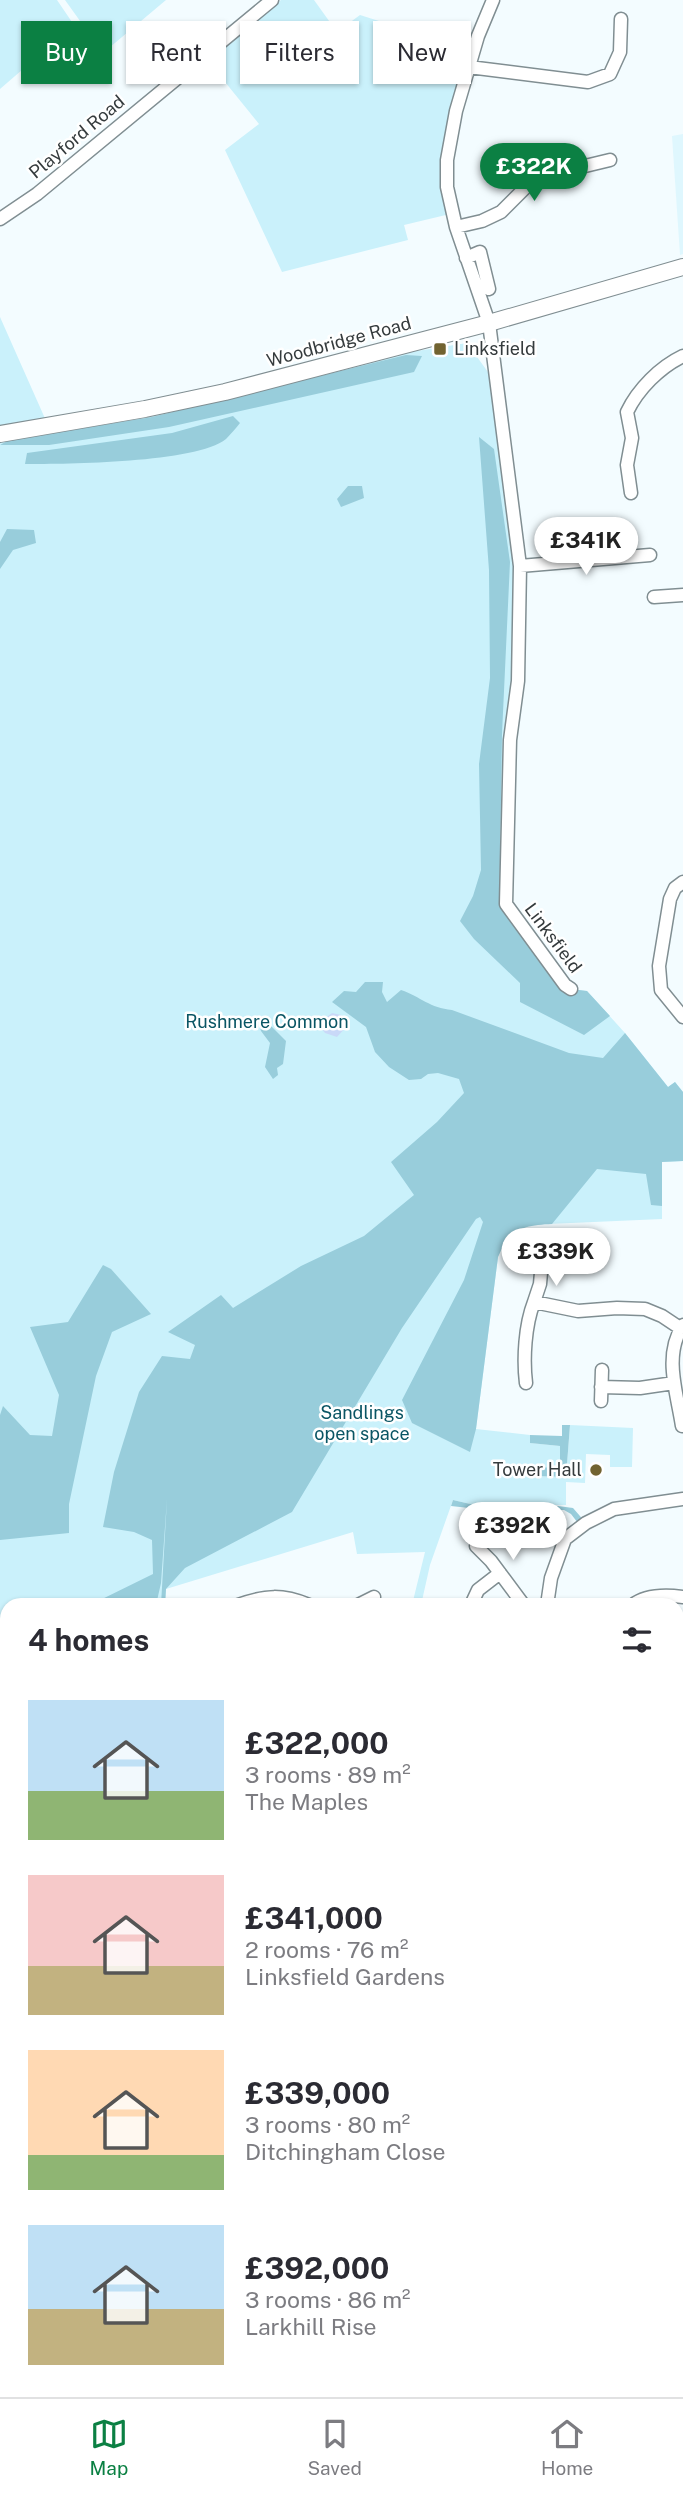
<!DOCTYPE html>
<meta charset="utf-8">
<style>
body{margin:0;font-family:"Public Sans",sans-serif;background:#f7f7f7;color:#2b2b33;height:100vh;display:flex;flex-direction:column;font-size:26px;white-space:nowrap}
*{box-sizing:border-box;margin:0}
p{font-size:23px;color:#7c7c81}
.icon{flex:none;width:38px;height:38px;fill:none;stroke:currentColor;stroke-width:2;stroke-linecap:round;stroke-linejoin:round}
.map{position:relative;flex:1;overflow:hidden}
.sheet{position:absolute;left:0px;top:1598px;width:684px;height:800px;display:flex;flex-direction:column;background:#fff;border-radius:21px 21px 0 0;box-shadow:0 2px 5px #0004}
.sheet>*{flex:none}
.hud{position:absolute;left:21px;top:21px;width:642px;height:63px;display:flex;gap:14px}
.price{position:absolute;translate:-50% -60px;padding:0 16px;border-radius:24px;background:#fff;color:#222;font-size:23px;line-height:46px;filter:drop-shadow(0 2px 4px #0008)}
.price::after{content:'';position:absolute;left:50%;top:42px;width:21px;height:16px;margin-left:-10px;background:inherit;clip-path:polygon(0 0,100% 0,50% 100%)}
.price.current{background:#0b8043;color:#fff}
ul{padding:0;list-style:none}
li{display:flex;align-items:center;gap:21px;height:175px;padding:0 28px}
li span{display:grid;place-items:center;flex:none;width:196px;height:140px;border-radius:0px;color:#555}
li>.icon{margin-inline-start:auto}
span .icon{width:84px;height:84px;fill:#fffc;stroke-width:1}
li b{font-size:30px}
h2{display:flex;justify-content:space-between;align-items:center;height:84px;padding:0 28px;font-size:30px}
.tag{padding:0 24px;border-radius:0px;background:#fff;box-shadow:0 2px 5px #0004;font-size:24px;line-height:63px}
.tag.current{background:#0b8043;color:#fff}
.tab-bar{display:flex;justify-content:space-around;align-items:center;height:98px;border-top:2px solid #e1e1e2;background:#fff;font-size:19px;color:#7c7c81}
.tab-bar a{display:grid;justify-items:center;gap:4px}
.tab-bar .current{color:#0b8043}
.map>svg:first-child{display:block}
</style>
<div class="map">
<svg width="683" height="2397" viewBox="0 0 683 2397">
<rect width="100%" height="100%" fill="#f3fcff"/>
<path fill="#dff7fe" d="M683,134V254L680,255L672,136Z"/>
<path fill="#caf1fb" d="M0,0H57L74,25L0,89Z
M65,0H166L103,53Z
M281,0H314L337,32L360,15L470,50L453,111L450,214L404,225L408,240L282,272L225,150L259,124L208,61Z
M0,317L51,432L152,416L404,353L467,343L493,379L520,566L506,895L571,989L587,991L625,1033L668,1087L675,1082L683,1092V1161L662,1162V1219L525,1225L503,1245L498,1257L476,1429L530,1435L531,1443L560,1446V1468L535,1476L566,1477L570,1425L633,1428L632,1467H610V1455L586,1454L585,1483L566,1482V1505L479,1506L453,1500L430,1565L421,1605H412L425,1552L357,1554L353,1532L166,1589L165,1605H7V1946H0Z"/>
<path fill="#98cddb" d="M406,355L422,356L414,372L169,427L49,445H0L9,440L152,417Z
M233,416L240,423C236,428 231,434 226,439C196,463 67,464 25,464L27,453L172,433Z
M479,437L494,449L510,562L502,734L500,865L506,895L571,989L587,991L610,1016L584,1035L520,1002V983L474,939L460,921L473,896L481,870L479,764L490,678L489,570Z
M348,486H362L364,498L341,507L337,499Z
M7,529L34,530L36,543L13,550L0,569V542Z
M365,982H383L382,992L387,1002L401,990C421,997 430,1008 452,1010L569,1053L603,1058L625,1033L668,1087L675,1082L683,1092V1161L662,1162V1206L651,1205L646,1174L597,1169L552,1224C524,1225 509,1229 498,1257L476,1429L470,1452L412,1423L402,1400L464,1280L483,1222L480,1217L476,1219L402,1328L292,1512L185,1568L166,1589L165,1605H161L167,1499L161,1583L156,1605H90L153,1574L152,1540L134,1532L103,1527L114,1472L139,1392L162,1356L190,1359L195,1345L168,1332L221,1295L233,1308L301,1266L364,1236L414,1195L391,1162L437,1122L464,1093L459,1079L438,1073L428,1074L421,1079L409,1080L389,1067L375,1052L366,1027L332,1002L344,991L356,992Z
M262,1017L286,1041L283,1064L277,1068L278,1075L273,1079L265,1067L270,1043L261,1031L258,1019Z
M103,1265L111,1269L151,1314L112,1332L96,1376L69,1504V1533L0,1540V1415L3,1406L30,1435L52,1436L59,1395L30,1327L68,1322Z
M562,1425H570L566,1477L535,1476V1467L560,1468V1446L530,1443V1435L562,1436Z
M453,1500L479,1506H558L573,1508L586,1523L581,1527L571,1514L564,1510L478,1509L451,1506Z
M0,1706L7,1710V1844L0,1841Z"/>
<path fill="#c9d9f8" d="M332,1013L341,1015L348,1025L337,1037L325,1033L318,1024Z"/>
<g fill="none" stroke-linecap="round" stroke-linejoin="round">
<defs>
<path id="minor" d="M493,0L478,36L456,111L447,160V187L456,227L489,323L520,566L518,681L510,740L506,904L565,985L571,989
M469,67L588,82L610,74L620,52L621,19
M0,219L37,194L272,0
M456,227L482,221L501,212L526,187L552,174L610,160
M466,258L480,252L489,289
M631,493L627,465L632,438L627,412C638,389 660,367 683,356
M520,566L650,555
M654,597L683,595
M683,882L675,888L670,899L659,966L661,990L683,1017
M534,1302L540,1284L542,1261
M526,1383C523,1359 525,1325 534,1302L578,1311L617,1308L645,1309L662,1316L680,1328
M601,1387L640,1388L674,1383
M601,1401L602,1370
M682,1426C677,1392 663,1356 683,1325
M476,1546L491,1561L523,1604
M238,1605C266,1595 282,1594 309,1605
M358,1605L374,1597
M471,1605L478,1590L500,1573
M547,1605L551,1578L565,1539L586,1523L614,1509L683,1499
M633,1605C646,1594 667,1595 683,1597
M677,1692L683,1697
M680,1761L683,1750
M677,1949H683
M677,2039H683
M0,2074L7,2076
M677,2123H683
M0,2166H3L7,2151
M677,2206H683
M0,2333L7,2334
M677,2379L683,2378
M73,2397L74,2390
M249,2397V2390"/>
<path id="major" d="M0,434L145,409L225,392L489,323L683,267"/>
</defs>
<use href="#minor" stroke="#808e92" stroke-width="15"/>
<use href="#major" stroke="#808e92" stroke-width="18"/>
<use href="#minor" stroke="#fff" stroke-width="12"/>
<use href="#major" stroke="#fff" stroke-width="16"/>
</g>
<g fill="#716331" stroke="#fff" stroke-width="2.5">
<rect x="433" y="342" width="14" height="14" rx="3.5"/>
<circle cx="596" cy="1470" r="7"/>
</g>
<g text-anchor="middle" stroke-width="5" stroke-linejoin="round" paint-order="stroke">
<g font-size="18" fill="#353b3d" stroke="#fff">
<text transform="translate(77 137) rotate(-40)" y="6">Playford Road</text>
<text transform="translate(339 342) rotate(-15)" y="6">Woodbridge Road</text>
<text transform="translate(553 938) rotate(53)" y="6">Linksfield</text>
</g>
<g font-size="18" fill="#353b3d" stroke="#fff" text-anchor="start">
<text x="454" y="355">Linksfield</text>
<text x="582" y="1476" text-anchor="end">Tower Hall</text>
</g>
<g font-size="18" fill="#0a5564" stroke="#fff">
<text x="267" y="1028">Rushmere Common</text>
<text x="362" y="1419">Sandlings<tspan x="362" dy="21">open space</tspan></text>
</g>
</g>
</svg>
<b class="price current" style="left:534px;top:203px">£322K</b>
<b class="price" style="left:586px;top:577px">£341K</b>
<b class="price" style="left:556px;top:1288px">£339K</b>
<b class="price" style="left:513px;top:1562px">£392K</b>
<div class="hud">
<a class="tag current">Buy</a>
<a class="tag">Rent</a>
<a class="tag">Filters</a>
<a class="tag">New</a>
</div>
<section class="sheet">
<h2>4 homes<svg class="icon" aria-label="filters" viewBox="0 0 24 24"><path d="M4 7h16M4 17h16"/><circle cx="9" cy="7" r="2"/><circle cx="15" cy="17" r="2"/></svg></h2>
<ul>
<li><span style="background:linear-gradient(#bfe0f5 65%,#8fb573 0)"><svg class="icon" aria-label="home" viewBox="0 0 24 24"><path d="M3 11l9-7 9 7M6 9v11h12V9"/></svg></span><div><b>£322,000</b><p>3 rooms · 89 m²</p><p>The Maples</p></div></li>
<li><span style="background:linear-gradient(#f6c9c9 65%,#c2b280 0)"><svg class="icon" aria-label="home" viewBox="0 0 24 24"><path d="M3 11l9-7 9 7M6 9v11h12V9"/></svg></span><div><b>£341,000</b><p>2 rooms · 76 m²</p><p>Linksfield Gardens</p></div></li>
<li><span style="background:linear-gradient(#ffd9b3 75%,#8fb573 0)"><svg class="icon" aria-label="home" viewBox="0 0 24 24"><path d="M3 11l9-7 9 7M6 9v11h12V9"/></svg></span><div><b>£339,000</b><p>3 rooms · 80 m²</p><p>Ditchingham Close</p></div></li>
<li><span style="background:linear-gradient(#bfe0f5 60%,#c2b280 0)"><svg class="icon" aria-label="home" viewBox="0 0 24 24"><path d="M3 11l9-7 9 7M6 9v11h12V9"/></svg></span><div><b>£392,000</b><p>3 rooms · 86 m²</p><p>Larkhill Rise</p></div></li>
</ul>
</section>
</div>
<nav class="tab-bar">
<a class="current"><svg class="icon" aria-label="map" viewBox="0 0 24 24"><path d="M3 6l6-2 6 2 6-2v14l-6 2-6-2-6 2zM9 4v14M15 6v14"/></svg>Map</a>
<a><svg class="icon" aria-label="saved" viewBox="0 0 24 24"><path d="M7 4h10v16l-5-4-5 4z"/></svg>Saved</a>
<a><svg class="icon" aria-label="home" viewBox="0 0 24 24"><path d="M3 11l9-7 9 7M6 9v11h12V9"/></svg>Home</a>
</nav>
